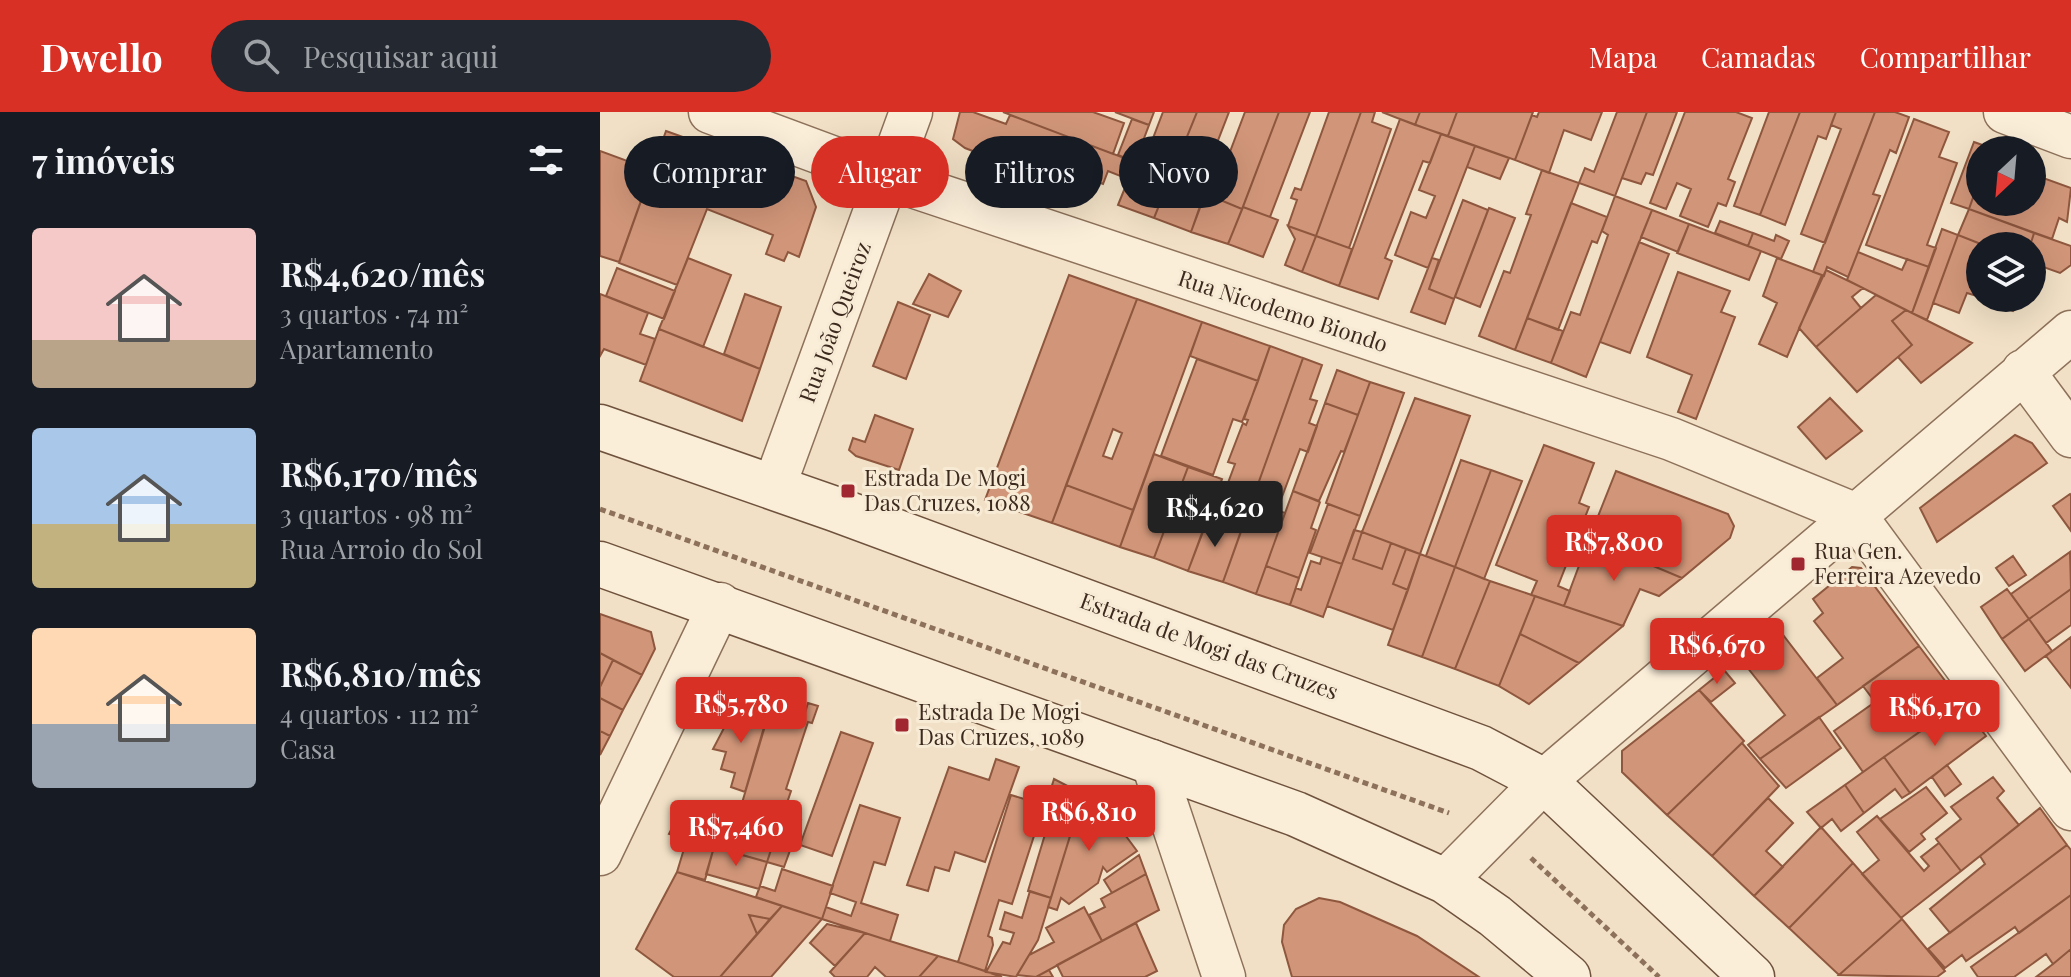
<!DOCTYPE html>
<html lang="pt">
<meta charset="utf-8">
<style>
body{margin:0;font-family:"Playfair Display",serif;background:#242831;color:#f1f3f6;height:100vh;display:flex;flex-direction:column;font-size:30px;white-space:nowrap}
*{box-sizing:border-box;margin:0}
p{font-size:26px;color:#9ea1a6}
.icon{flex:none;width:44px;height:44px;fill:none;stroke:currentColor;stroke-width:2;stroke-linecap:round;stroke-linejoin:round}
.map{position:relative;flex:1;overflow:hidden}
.drawer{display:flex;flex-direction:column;background:#171b24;width:600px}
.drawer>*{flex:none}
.top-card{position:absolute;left:24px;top:24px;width:760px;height:72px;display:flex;gap:16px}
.needle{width:52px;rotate:206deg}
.controls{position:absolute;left:1366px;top:24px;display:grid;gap:16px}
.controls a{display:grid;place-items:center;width:80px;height:80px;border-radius:50%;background:#171b24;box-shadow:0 8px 32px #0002;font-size:40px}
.price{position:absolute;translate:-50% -68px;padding:0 18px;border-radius:8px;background:#d93025;color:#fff;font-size:26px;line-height:52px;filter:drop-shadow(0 2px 4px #0008)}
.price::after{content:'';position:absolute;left:50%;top:48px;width:24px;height:18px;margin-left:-12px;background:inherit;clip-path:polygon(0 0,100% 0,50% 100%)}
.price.active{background:#222;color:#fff}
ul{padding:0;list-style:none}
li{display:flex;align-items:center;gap:24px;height:200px;padding:0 32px}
li span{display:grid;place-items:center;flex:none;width:224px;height:160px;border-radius:8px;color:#555}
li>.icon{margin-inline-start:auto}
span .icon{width:96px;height:96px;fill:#fffc;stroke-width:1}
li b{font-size:34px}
h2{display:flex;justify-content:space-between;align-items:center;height:96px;padding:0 32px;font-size:34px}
.tag{padding:0 28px;border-radius:36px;background:#171b24;box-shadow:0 8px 32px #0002;font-size:28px;line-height:72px}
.tag.active{background:#d93025;color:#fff}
header{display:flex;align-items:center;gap:48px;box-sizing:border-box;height:112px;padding:0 40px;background:#d93025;color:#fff}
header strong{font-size:38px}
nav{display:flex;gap:44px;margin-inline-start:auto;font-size:28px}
.search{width:560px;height:72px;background:#242831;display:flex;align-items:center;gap:20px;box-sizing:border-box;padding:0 28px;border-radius:44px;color:#9ea1a6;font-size:30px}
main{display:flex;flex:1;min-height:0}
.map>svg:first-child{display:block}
</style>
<header>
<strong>Dwello</strong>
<div class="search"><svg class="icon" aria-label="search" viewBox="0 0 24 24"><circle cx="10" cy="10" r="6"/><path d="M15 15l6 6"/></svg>Pesquisar aqui</div>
<nav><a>Mapa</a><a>Camadas</a><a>Compartilhar</a></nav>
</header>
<main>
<section class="drawer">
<h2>7 imóveis<svg class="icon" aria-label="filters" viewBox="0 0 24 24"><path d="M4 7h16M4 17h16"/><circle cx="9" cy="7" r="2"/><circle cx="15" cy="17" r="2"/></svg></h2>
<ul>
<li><span style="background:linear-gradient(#f6c9c9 70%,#b9a48a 0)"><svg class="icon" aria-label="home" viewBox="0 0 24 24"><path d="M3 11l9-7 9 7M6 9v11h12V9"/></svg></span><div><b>R$4,620/mês</b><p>3 quartos · 74 m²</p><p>Apartamento</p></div></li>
<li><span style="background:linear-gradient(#a9c7e8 60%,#c2b280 0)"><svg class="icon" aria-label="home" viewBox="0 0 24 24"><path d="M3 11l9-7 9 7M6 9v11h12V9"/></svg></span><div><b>R$6,170/mês</b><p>3 quartos · 98 m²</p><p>Rua Arroio do Sol</p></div></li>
<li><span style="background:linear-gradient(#ffd9b3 60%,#9aa5b1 0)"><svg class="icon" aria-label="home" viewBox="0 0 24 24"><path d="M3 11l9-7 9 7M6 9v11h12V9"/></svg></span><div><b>R$6,810/mês</b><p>4 quartos · 112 m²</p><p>Casa</p></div></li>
</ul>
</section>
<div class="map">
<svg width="1471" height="865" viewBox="0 0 1471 865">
<rect width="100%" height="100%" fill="#f1e0c5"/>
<path fill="#d19679" stroke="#8e573e" stroke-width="2" fill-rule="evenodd" d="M360,0H373L406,12L410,3L535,50L528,67L508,59L503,72L418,40L412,54L365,36L353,27Z
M403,0H493L524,11L513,42Z
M515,0H554L549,13Z
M563,0H597L554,106L518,93L535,51L542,55Z
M597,0H629L600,75L606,77L591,120L554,106Z
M645,0H679L642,97L613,85Z
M679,0H710L670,105L643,95Z
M729,0H761L716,124L688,114L697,88L691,86L695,76L701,78Z
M761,0H775L772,10L791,17L749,136L716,124Z
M782,0H820L815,13Z
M820,0H857L848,24L815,13Z
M857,0H933L915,48L848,24Z
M939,0H1002L991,28L964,18L949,61L915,48L932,3L937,5Z
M1017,0H1047L1015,84L979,71L985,56L994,60Z
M1047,0H1077L1053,63L1046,61L1041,72L1022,66Z
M1085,0H1136L1152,6L1128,67L1135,70L1126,94L1118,91L1108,115L1080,104L1091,77L1077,71L1066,97L1050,91Z
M1169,0H1200L1160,103L1134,94Z
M1200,0H1236L1226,27L1218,24L1185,113L1160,103Z
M1236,0H1275L1225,131L1201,122L1241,17L1231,13Z
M1275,0H1295L1309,5L1296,41L1290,38L1273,82L1280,84L1248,165L1227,155L1224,164L1213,160Z
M532,7L549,13L535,50L518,43Z
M800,7L841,22L830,51L823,49L785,146L792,149L778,187L739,174Z
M1314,7L1349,20L1339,45L1357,51L1327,133L1336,136L1329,155L1266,133Z
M66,19L206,69L216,95L199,145L188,140L184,149L166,142L173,123L107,97L77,173L19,151Z
M841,22L875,34L828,156L795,143L811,100L826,106L835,84L819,78Z
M1374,30L1391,36L1380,38V66L1369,97L1351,91Z
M875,34L909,46L900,67L867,55Z
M0,39L52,58L19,150L0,144Z
M942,58L979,71L915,238L879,224L904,159L910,161L931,103L926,102Z
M1432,62L1471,76L1467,110L1459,106L1452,127L1369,97L1380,66V90H1432Z
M610,69L618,72L613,85L642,97L628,132L591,120Z
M1015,84L1052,98L986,265L951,251L971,200L980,203L1008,123L1002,119Z
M863,88L888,98L854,187L829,177Z
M971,91L1007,105L997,131L992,129L958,218L927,206Z
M643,95L678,108L663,145L628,132Z
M889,96L915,106L880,195L855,185Z
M1369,97L1434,121L1430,134H1386L1358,123Z
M1052,98L1089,112L1078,140L1041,125Z
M1120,109L1153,121L1148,134L1115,121Z
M1089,112L1161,139L1149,168L1077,141Z
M688,114L716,124L702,160L685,153L695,127Z
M1342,117L1358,123L1327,208L1312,201Z
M1153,121L1174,129L1176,123L1189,129L1181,147L1148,134Z
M1434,121L1471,134V153L1460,161L1432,151L1430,134Z
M1358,123L1386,134H1380V185L1367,181L1359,201L1333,191Z
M716,124L752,137L739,174L702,160Z
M1039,130L1069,142L1030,241L1000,230Z
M1258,140L1302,158L1307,147L1329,155L1312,201L1247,168Z
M88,146L131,163L103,235L59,217Z
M832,146L839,148L829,177L854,187L845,212L811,200Z
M1177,146L1222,163L1187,245L1159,232L1177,191L1163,184Z
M17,156L75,179L64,207L6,184Z
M1226,158L1263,176L1252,185L1261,196L1216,235L1199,216Z
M1078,160L1130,179L1121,200L1135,205L1096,307L1078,300L1092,263L1047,245Z
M329,162L361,179L348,205L313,192Z
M469,163L537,187L452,411L385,388Z
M0,182L48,201L40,222L55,227L46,253L4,237L0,244Z
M145,182L181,195L160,257L124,242Z
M1276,183L1306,198L1292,209L1312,233L1257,280L1216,235Z
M1382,186H1428L1413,199Z
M537,187L602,210L533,398L466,373ZM513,317L522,321L512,347L503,344Z
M298,190L330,203L306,267L273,254Z
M1306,198L1372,231L1321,271L1298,245L1312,233L1292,209Z
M927,206L963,219L951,251L915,238Z
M602,210L670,234L658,269L590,244Z
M59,217L160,257L142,309L40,269Z
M670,234L703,246L652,389L625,379L635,352L628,350L643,311L646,313L648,308L644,307Z
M703,246L722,253L710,287L717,289L709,311L717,314L708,340L700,337L677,398L652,389Z
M597,247L658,269L642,310L633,307L613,363L561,344Z
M737,258L770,270L758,303L725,291Z
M770,270L804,281L760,404L726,391Z
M815,286L870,304L820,442L762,420Z
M1230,286L1262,319L1226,347L1198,315Z
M725,291L758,303L744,340L741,339L719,389L693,379Z
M275,303L313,317L299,358L256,344L249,338L253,326L265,330Z
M1415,323L1432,331L1447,351L1337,430L1320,396Z
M944,333L994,351L979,391L989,395L958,474L970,479L964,494L931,483L937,469L896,453Z
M554,342L588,355L554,446L520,435Z
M861,348L891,358L855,455L826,444Z
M588,355L622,367L616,383L582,371Z
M891,358L922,369L884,467L855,455Z
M1016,359L1128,402L1134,414L1130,426L1082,466L989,427Z
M582,371L616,383L588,459L554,446Z
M466,373L533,398L520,435L452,411Z
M619,377L652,389L642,416L609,404Z
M693,379L720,390L711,416L716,418L699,466L666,454Z
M1470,382L1471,383V419L1453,394Z
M652,389L685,401L656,482L623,470Z
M728,392L760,404L742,452L710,441Z
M609,404L642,416L623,470L588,459Z
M754,418L762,420L753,447L782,457L791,431L806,437L793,472L808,478L793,518L727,494Z
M762,420L791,431L782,457L753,447Z
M989,427L1082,466L1059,484L1040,477L1023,514L964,494Z
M806,437L820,442L808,478L793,472Z
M1470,440L1471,477L1429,507L1411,482Z
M820,442L855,455L822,545L788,533Z
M1413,444L1426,463L1409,474L1396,456Z
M722,445L742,452L723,505L690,493L696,476L701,478L711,449L720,452Z
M666,454L699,466L690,493L656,482Z
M855,455L890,469L855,557L822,545Z
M1252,455L1261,456L1319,534L1237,593L1217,566L1243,546L1214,509L1223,501L1213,487Z
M890,469L935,484L899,574L855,557Z
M1407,477L1429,507L1402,527L1381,495Z
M1471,477V513L1446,531L1429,507Z
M935,484L964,494L1023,514L979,551L920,522Z
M0,502L51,520L55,537L42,563L0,541Z
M1429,507L1452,539L1425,559L1402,527Z
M1177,515L1237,593L1160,647L1148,633L1185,603L1139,545Z
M920,522L979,551L929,592L899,574Z
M1471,525V576L1446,544Z
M1319,534L1352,578L1337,589L1346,601L1263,660L1234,619L1275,590L1263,574Z
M0,541L13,548L0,575Z
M13,548L42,563L23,598L0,586V575Z
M1124,558L1135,571L1111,590L1099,578Z
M1099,578L1144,629L1067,703L1022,660V639Z
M0,586L23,598L10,624L0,619Z
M208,591L218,594L212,611L208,610L186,677L191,679L176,723L136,711L171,594L204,604Z
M1361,591L1386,624L1310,681L1284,645Z
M135,595L167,605L145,680L131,675L135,661L121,657L126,640L113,637Z
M1219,605L1241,636L1186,676L1160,647Z
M0,619L10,624L0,643Z
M241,620L273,631L232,744L200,733Z
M1142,631L1179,674L1112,744L1067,703Z
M1284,645L1310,681L1302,686L1295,677L1264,701L1245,673Z
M396,647L419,655L385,750L355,740L349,759L335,755L328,779L307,773L349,655L389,668Z
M1347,653L1361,672L1345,684L1332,665Z
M1393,665L1404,679L1397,686L1419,713L1361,759L1336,727L1361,707L1351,695Z
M454,667L483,682L451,786L428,779L449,709L442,706Z
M1245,673L1264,701L1241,719L1232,707L1221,716L1207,700Z
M1326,675L1347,701L1321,722L1325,727L1309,740L1280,707Z
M483,682L511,704L537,739L507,760L503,755L498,771L469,792L461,786L457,798L448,795Z
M411,683L444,693L412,792L399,788L388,824L392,826L393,833L385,859L358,850Z
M1168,686L1193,711L1166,739L1183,755L1154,784L1112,744Z
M260,693L300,706L285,753L274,750L261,791L298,803L290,829L222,807L226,795L251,804L256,790L230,781Z
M83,695L112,703L103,732L69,722Z
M1440,696L1467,733L1350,821L1330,797L1385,752L1380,744Z
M183,701L201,708L184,755L167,750Z
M112,703L176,723L167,750L103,732Z
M1277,704L1324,759L1329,754L1321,745L1339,731L1361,759L1301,806L1262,762L1279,748L1257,720Z
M1221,715L1253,751L1189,816L1154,784Z
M87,727L114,735L105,768L77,760Z
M1467,733L1471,738V783L1419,821L1415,815L1366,849L1362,843L1345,856L1328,837Z
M114,735L167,750L159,777L106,762Z
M539,743L546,762L512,781L504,768Z
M1253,751L1302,807L1239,863L1189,816Z
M182,757L233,774L222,807L156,785L160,774L175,779Z
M77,760L182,794L170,807L149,803L157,822L120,865H74L36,837Z
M546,762L559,798L502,829L489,803L505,795L501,787Z
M430,779L451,786L438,828L416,865L386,860L403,830L410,832L414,821L400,817L405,800L422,806Z
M1471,783V837L1453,852L1446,842L1414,865H1378L1371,855Z
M719,786L740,790L817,824L879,865H692L682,830L684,813L696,797Z
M182,794L222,807L171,865H120Z
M484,795L502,829L436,865L417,863L429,843L454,830L446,816Z
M149,803L170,807L157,822Z
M1302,807L1345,859L1337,865L1239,863Z
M536,811L557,859L545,865H463L457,853Z
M227,812L265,821L235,854L210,831Z
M265,821L290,829L338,844L319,865H286L275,855L267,865H235L230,860Z
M1471,837V865H1436L1453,852Z
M338,844L358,850L402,865H319Z
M449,858L453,865H436Z"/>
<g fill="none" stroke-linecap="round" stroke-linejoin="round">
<defs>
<path id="minor" d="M110,0L288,66L1071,327L1254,402L1471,697
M1405,0L1471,25
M1423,259L1471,324
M174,375L311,0
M552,649L624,865
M0,742L120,492
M845,769L944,669L1471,220"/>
<path id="secondary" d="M0,315L235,397L881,636L944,669L1152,865
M0,452L696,702L845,769L895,804L968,865"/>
</defs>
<use href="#minor" stroke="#8d715a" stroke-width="45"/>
<use href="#secondary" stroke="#6f523d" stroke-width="47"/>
<path stroke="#8d715a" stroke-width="5" stroke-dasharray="6 4" stroke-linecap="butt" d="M0,397L849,701
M931,746L1059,865"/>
<use href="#minor" stroke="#fbeed9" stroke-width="42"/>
<use href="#secondary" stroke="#fbeed9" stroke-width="44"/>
</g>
<g fill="#a02630" stroke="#f8ebd5" stroke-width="3">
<rect x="240" y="371" width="16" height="16" rx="4"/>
<rect x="1190" y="444" width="16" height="16" rx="4"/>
<rect x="294" y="605" width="16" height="16" rx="4"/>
</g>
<g text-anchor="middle" stroke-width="6" stroke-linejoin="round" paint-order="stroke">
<g font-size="22" fill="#3c2a1e" stroke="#f8ebd5">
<text transform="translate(683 199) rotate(18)" y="8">Rua Nicodemo Biondo</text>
<text transform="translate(235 210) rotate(-70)" y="8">Rua João Queiroz</text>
<text transform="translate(609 534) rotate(20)" y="8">Estrada de Mogi das Cruzes</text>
</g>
<g font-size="22" fill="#3c2a1e" stroke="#f8ebd5" text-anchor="start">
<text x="264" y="374">Estrada De Mogi<tspan x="264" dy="25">Das Cruzes, 1088</tspan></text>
<text x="1214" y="447">Rua Gen.<tspan x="1214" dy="25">Ferreira Azevedo</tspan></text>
<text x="318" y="608">Estrada De Mogi<tspan x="318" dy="25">Das Cruzes, 1089</tspan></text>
</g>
</g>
</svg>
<div class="controls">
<a><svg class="needle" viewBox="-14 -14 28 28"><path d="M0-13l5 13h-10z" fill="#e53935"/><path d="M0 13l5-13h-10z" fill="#9ea1a6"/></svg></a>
<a><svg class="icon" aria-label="layers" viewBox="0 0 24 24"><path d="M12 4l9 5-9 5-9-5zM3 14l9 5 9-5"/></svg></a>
</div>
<b class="price active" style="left:615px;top:437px">R$4,620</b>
<b class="price" style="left:1014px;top:471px">R$7,800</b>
<b class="price" style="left:1117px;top:574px">R$6,670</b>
<b class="price" style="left:141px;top:633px">R$5,780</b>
<b class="price" style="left:1335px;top:636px">R$6,170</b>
<b class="price" style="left:489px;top:741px">R$6,810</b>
<b class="price" style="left:136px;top:756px">R$7,460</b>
<div class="top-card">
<a class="tag">Comprar</a>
<a class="tag active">Alugar</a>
<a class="tag">Filtros</a>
<a class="tag">Novo</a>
</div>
</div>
</main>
